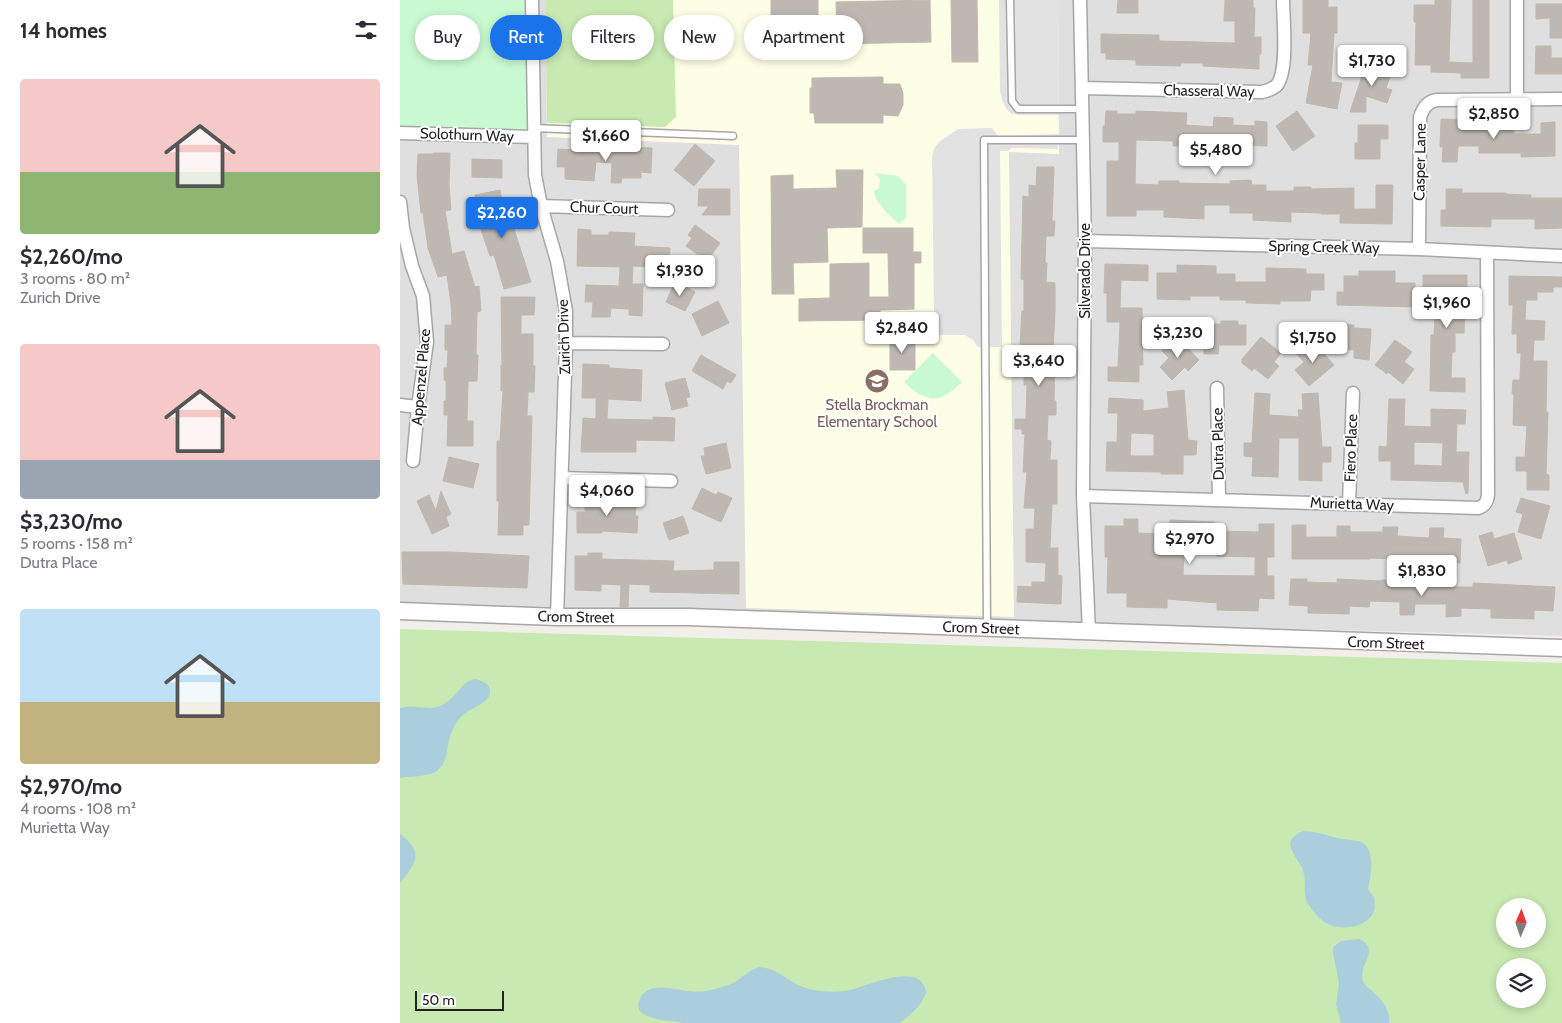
<!DOCTYPE html>
<meta charset="utf-8">
<style>
body{margin:0;font-family:Cabin,sans-serif;background:#f7f7f7;color:#2b2b33;height:100vh;display:flex;flex-direction:column;font-size:19px;white-space:nowrap}
*{box-sizing:border-box;margin:0}
p{font-size:16px;color:#7c7c81}
.icon{flex:none;width:28px;height:28px;fill:none;stroke:currentColor;stroke-width:2;stroke-linecap:round;stroke-linejoin:round}
.map{position:relative;flex:1;overflow:hidden}
.details{display:flex;flex-direction:column;background:#fff;width:400px}
.details>*{flex:none}
.guide{position:absolute;left:15px;top:15px;width:475px;height:45px;display:flex;gap:10px}
.needle{width:32px;rotate:2deg}
.controls{position:absolute;left:1096px;top:898px;display:grid;gap:10px}
.controls a{display:grid;place-items:center;width:50px;height:50px;border-radius:50%;background:#fff;box-shadow:0 2px 8px #0003;font-size:25px}
.scale{position:absolute;left:15px;bottom:12px;width:89px;box-sizing:border-box;padding-left:5px;border:2px solid #222;border-top:0;font-size:14px;line-height:18px;white-space:nowrap;color:#222;-webkit-text-stroke:4px #fff;paint-order:stroke}
.price{position:absolute;translate:-50% -42px;padding:0 11px;border-radius:5px;background:#fff;color:#222;font-size:16px;line-height:32px;filter:drop-shadow(0 1px 2px #0008)}
.price::after{content:'';position:absolute;left:50%;top:30px;width:15px;height:11px;margin-left:-8px;background:inherit;clip-path:polygon(0 0,100% 0,50% 100%)}
.price.on{background:#1a73e8;color:#fff}
ul{padding:0;list-style:none}
li{display:grid;align-content:center;gap:10px;height:265px;padding:0 20px}
li span{display:grid;place-items:center;height:155px;border-radius:5px;color:#555}
li>.icon{margin-inline-start:auto}
span .icon{width:90px;height:90px;fill:#fffc;stroke-width:1}
li b{font-size:21px}
h2{display:flex;justify-content:space-between;align-items:center;height:60px;padding:0 20px;font-size:21px}
.tag{padding:0 18px;border-radius:22px;background:#fff;box-shadow:0 2px 8px #0003;font-size:18px;line-height:45px}
.tag.on{background:#1a73e8;color:#fff}
main{display:flex;flex:1;min-height:0}
.map>svg:first-child{display:block}
</style>
<main>
<section class="details">
<h2>14 homes<svg class="icon" aria-label="filters" viewBox="0 0 24 24"><path d="M4 7h16M4 17h16"/><circle cx="9" cy="7" r="2"/><circle cx="15" cy="17" r="2"/></svg></h2>
<ul>
<li><span style="background:linear-gradient(#f6c9c9 60%,#8fb573 0)"><svg class="icon" aria-label="home" viewBox="0 0 24 24"><path d="M3 11l9-7 9 7M6 9v11h12V9"/></svg></span><div><b>$2,260/mo</b><p>3 rooms · 80 m²</p><p>Zurich Drive</p></div></li>
<li><span style="background:linear-gradient(#f6c9c9 75%,#9aa5b1 0)"><svg class="icon" aria-label="home" viewBox="0 0 24 24"><path d="M3 11l9-7 9 7M6 9v11h12V9"/></svg></span><div><b>$3,230/mo</b><p>5 rooms · 158 m²</p><p>Dutra Place</p></div></li>
<li><span style="background:linear-gradient(#bfe0f5 60%,#c2b280 0)"><svg class="icon" aria-label="home" viewBox="0 0 24 24"><path d="M3 11l9-7 9 7M6 9v11h12V9"/></svg></span><div><b>$2,970/mo</b><p>4 rooms · 108 m²</p><p>Murietta Way</p></div></li>
</ul>
</section>
<div class="map">
<svg width="1162" height="1023" viewBox="0 0 1162 1023">
<rect width="100%" height="100%" fill="#f1efe9"/>
<path fill="#e0dfdf" d="M0,0H1162V636L0,605Z"/>
<path fill="#fcfee5" d="M145,0H658L659,154L609,152L614,617L346,608L339,145L147,137Z"/>
<path fill="#c8e9b1" fill-rule="evenodd" d="M145,0H273L276,117L265,127L147,123Z
M0,629L1162,663V1023H0ZM1105,906H1138V939H1105ZM1105,966H1138V999H1105Z"/>
<path fill="#c8f9d0" d="M0,0H132L133,137L0,133Z
M474,173L498,176L506,185V218L499,224C489,214 476,205 474,191L479,188L480,178Z
M533,353L562,382C541,404 525,403 504,382Z"/>
<path fill="#e2e2e2" d="M599,0H658L659,115H619L612,114L607,110L602,100L600,91Z
M592,128L598,136L659,134L658,149L612,148L608,151H600L602,347H578L573,340L565,335H532L534,311L532,156L535,147L540,141L558,129Z"/>
<path fill="#abcedd" d="M75,679C83,681 91,684 90,693C89,704 66,709 58,720C54,726 50,735 49,741C46,753 48,760 38,770C31,777 10,776 0,778V708C5,707 11,706 16,707C25,707 33,710 42,705C57,698 60,682 75,679Z
M903,831C915,831 925,835 937,838C945,840 953,839 961,842C976,848 971,876 968,889C970,892 973,895 974,898C981,924 947,933 928,924C921,921 913,912 909,905C901,894 908,880 902,868C894,853 880,841 903,831Z
M0,834C25,853 16,863 0,883Z
M959,939C982,949 957,966 963,981C964,985 968,987 971,990C981,999 991,1009 989,1023H941L936,1004L939,983L933,953V947L941,941Z
M361,967C376,969 384,977 396,984C410,991 428,993 444,991C463,989 521,958 526,992C522,1006 511,1014 500,1023H283C272,1020 229,1021 240,999C242,993 248,989 255,988C269,985 288,994 305,991C313,990 323,987 331,984C342,979 350,968 361,967Z"/>
<path fill="#bfb8b2" stroke="#c3b7ab" fill-rule="evenodd" d="M371,0H418V22L371,23Z
M530,0L531,42L437,44L436,2Z
M551,0H577L578,62H552Z
M718,0H738V13H717Z
M825,0H853V8H855L854,37H861V54H859V69L803,66V63H780L781,66L736,65V60L706,59V53H701V34L759,35V41L835,43V21H824Z
M903,0H928V7H937V33H934L931,82L942,83L937,109L906,103L913,65H908L911,33H903Z
M1035,0H1051L1049,62L1073,63V0H1089V78H1061V73L1031,72V65H1015L1016,22H1014V5H1035Z
M1136,4H1162V38H1150V18L1136,19Z
M1136,46H1151V58H1162V74H1135Z
M967,61L992,70L986,88L992,90L987,103L966,96V112H950Z
M483,77V84H500L503,93V105L498,116L483,115V123H415L414,113H410V88H412V78Z
M706,111H717V114H736V111L787,113L786,125L813,127L814,117L833,118V125L855,126V121L867,122V146L833,145V146L799,145V147L773,146V141L736,140L735,184L759,185V181H779V183L830,184V181L851,180L852,185H866V191H894V187H911V189L954,188V209H976V185H993L992,224L940,223V214H921V213L891,212V222L853,220V213H830V205H804V219L764,217V210H736V216H707V161H719V142H703V126H705Z
M897,111L915,136L893,151L876,126Z
M1041,119L1070,120V122L1095,123V130H1114V134H1141V123L1155,122V156L1121,157V153H1079V146H1058L1057,162H1042L1043,147H1040Z
M958,125H988V139H980V159H955V143H958Z
M295,144L315,161L294,186L274,170Z
M197,145H209V147L252,148L251,173L241,172V178H222L221,183H211L212,163L196,162L194,181L165,179V167H157L158,149L197,151Z
M33,153H50L49,185L51,210L45,211L52,254L64,251L75,287L79,286L81,311L77,312L76,355H78L77,381H68L67,421H73V446H47L48,415H44V401H46V380H44V368H47L48,350H45V325H52L51,304L47,275L38,277L28,248L23,213H21L17,175L18,154H33Z
M72,159L102,160V178L72,177Z
M637,167H654L652,221H655L654,236H646L645,263H647L646,282L655,283V312L653,352H655L654,401H656V415H648L647,440L651,441L650,460H657V504H652L650,548H658V575L662,576L661,604L617,602L618,586L632,587V582H645L646,563L626,562V529H634L635,508H624L627,472H623L625,434H622V429H615V419H626L627,385H624V345H620L622,311H624V280L621,279L623,196L629,197V185L636,186Z
M436,170H463L462,227L427,228L428,262L393,263L394,294H372L371,176L393,175V189L437,188Z
M299,189H330V215H302L309,206H298Z
M1046,189H1062V193H1106V194L1131,195V198H1162V228L1135,229V219H1091V227L1041,226V210H1046Z
M100,190L102,200L108,199L113,229H114L131,282L104,289L94,255L90,256L81,230L75,195Z
M295,225L320,243L307,261L286,246L292,238L288,235Z
M463,228H513V252H521V263H514V309L480,310V320L399,321V299L430,298V264L469,263V297H489L488,253H463Z
M178,229L191,230V235H209V232L235,233L234,246L270,248L269,268L233,266L232,284H243L242,316L229,315V309L211,308L210,317H192L193,302H185L186,285L219,286L220,267L177,266Z
M705,264L748,265V281L721,280L720,308H742L743,365H739V382L708,381V367H718L720,322H707V293H704Z
M777,265L816,266V274H835V282H866V268L906,269V274H924V290H911L910,301H880V304L846,303V300H820V296H790V300L757,299V273H777Z
M959,271H995V283H1015V307L937,305V292H944V276H959Z
M1023,275H1067V302H1065L1064,333H1055V352H1052L1051,378H1065V392L1030,391L1031,335H1034L1035,317L1039,318V291H1023Z
M1109,276L1162,277V287H1153V292H1137V300H1126L1125,320L1145,321L1144,340H1134L1133,361H1147L1146,412H1148L1146,474L1149,475V490H1127V471H1116V457H1125L1127,426L1113,425L1114,394H1112L1113,380H1120L1121,353H1117V334H1112L1113,305H1109Z
M273,286H284L295,292L285,311L266,302Z
M101,297H135L134,315H121V334H133V366H135L134,392H128L127,416H132L129,525H123V535H98L99,501H97V441H100L103,391H101V365H102Z
M318,301L329,323L302,336L292,314Z
M821,321H838V325H846V345H819L818,354H804V324H821Z
M938,324L954,325V328L971,329L969,360L954,358V350L936,349Z
M490,337H515V370H490Z
M777,337L799,360L788,371L785,367L772,380L760,367L769,358L762,351Z
M861,337L881,353L874,362L879,366L868,379L854,368L852,371L842,363V359Z
M995,340L1012,352L1004,362L1014,369L1003,384L988,372L987,374L975,365Z
M912,341L934,365L909,386L895,370L904,362L897,354Z
M301,355L336,375L331,383L327,381L323,389L292,371Z
M183,364L209,365V368L242,370L241,401L208,399L207,419L253,420V417L275,418L274,441L236,440V452H181L183,418L196,419V398H182Z
M285,378L290,397L286,398L288,406L272,410L265,383Z
M784,390L788,440L797,441L796,455H783V474H761V472L706,471L707,442H717L718,413H708L709,398L743,400V411L769,408L767,392ZM731,433L754,434V456H730Z
M855,393L870,394L869,415L899,417L898,410H903L902,394L918,393L922,447H931V462H922V481L899,480V438H879L878,477L852,476L853,457L844,456V443H852Z
M989,399H1005L1004,426L1031,427V409L1066,410L1065,424H1057L1056,452H1069L1068,493L1066,494L1063,482L991,480V461H979V446L987,447ZM1014,442L1043,443L1042,466L1014,465Z
M326,443L331,468L306,474L301,456H305L304,448Z
M49,457L79,464L73,488L43,481Z
M302,488L316,495L318,492L332,498L321,522L292,509Z
M41,491L51,514L46,517L49,526L32,534L17,501L29,495L36,511Z
M1121,498L1150,506L1141,539L1118,532L1123,514L1116,512Z
M185,499L236,503L235,516H238L237,533L202,531V533H177V512H185Z
M283,516L289,533L269,540L263,523Z
M724,519H738V533L770,534V520L815,522V531L859,532V524H874V557H867V576H874V599L859,598L858,611L817,610V603L767,599V608L727,607V593H707L708,557H705V526H724ZM784,552L817,553V556L855,557V576L783,575Z
M892,525H906V537H937V526H950V532H983V527H998L997,536L1029,538L1030,528H1044L1043,538L1061,539L1060,563L1044,562V559L1016,558V560L970,558V559H892Z
M1092,532L1094,539L1114,533L1122,559L1108,564L1107,560L1088,566L1079,536Z
M2,552H50L129,556L127,588L3,584Z
M188,553H202V559L274,561L273,571L314,570V562H339V594L250,592V585L229,584L228,607H220L221,585L201,584V591L175,590V556H188Z
M891,579H907V582L937,583V579L981,581V580L1015,581V583H1044V587H1073V583L1155,587L1153,611L1134,610V619L1091,618V609L1061,608V616L1046,617V604H1015L1014,615H1000V602L970,601L969,607L950,606L949,614L908,613V606L889,605Z"/>
<g fill="none" stroke-linecap="round" stroke-linejoin="round">
<defs>
<path id="service" d="M610,0L612,101L618,109H682
M133,128L333,136
M587,628L584,140H683"/>
<path id="minor" d="M132,0L135,175L141,206L157,261L166,311V343L157,617
M680,0L685,241L683,496L689,632
M1117,0V100
M682,88L862,92C867,91 872,89 876,86C889,73 883,18 883,0
M0,133L133,137
M0,202L3,228L12,266L23,296L27,342L18,407L13,461
M141,206L268,210
M685,241L1019,249L1162,256
M1019,249L1020,117C1023,108 1028,101 1037,100L1162,99
M166,343L263,344
M817,388L819,500
M0,405L18,407
M162,478L271,481
M683,496L1078,508C1085,506 1087,502 1088,495L1087,253
M949,504L953,393"/>
<path id="tertiary" d="M0,611L157,617H288L1162,648"/>
</defs>
<use href="#service" stroke="#a6a6a6" stroke-width="9"/>
<use href="#minor" stroke="#a6a6a6" stroke-width="15"/>
<use href="#tertiary" stroke="#a6a6a6" stroke-width="19"/>
<use href="#service" stroke="#fff" stroke-width="6"/>
<use href="#minor" stroke="#fff" stroke-width="12"/>
<use href="#tertiary" stroke="#fff" stroke-width="16"/>
</g>
<defs>
<symbol id="school-disc" viewBox="-11 -11 22 22"><circle r="9.5" fill="#8d6e63" stroke="#fff"/><path d="M0-5L7-2L0 1L-7-2ZM-4 1L0 2.5L4 1V4Q0 6-4 4Z" fill="#fff"/></symbol>
</defs>
<g fill-rule="evenodd">
<use href="#school-disc" x="463" y="367" width="28" height="28"/>
</g>
<g text-anchor="middle" stroke-width="4" stroke-linejoin="round" paint-order="stroke">
<g font-size="15" fill="#222" stroke="#fff">
<text transform="translate(809 91) rotate(1)" y="5">Chasseral Way</text>
<text transform="translate(67 135) rotate(2)" y="5">Solothurn Way</text>
<text transform="translate(1020 162) rotate(-89)" y="5">Casper Lane</text>
<text transform="translate(204 208) rotate(2)" y="5">Chur Court</text>
<text transform="translate(924 247) rotate(1)" y="5">Spring Creek Way</text>
<text transform="translate(685 271) rotate(-90)" y="5">Silverado Drive</text>
<text transform="translate(164 337) rotate(-92)" y="5">Zurich Drive</text>
<text transform="translate(21 377) rotate(-85)" y="5">Appenzel Place</text>
<text transform="translate(818 444) rotate(-91)" y="5">Dutra Place</text>
<text transform="translate(951 448) rotate(-88)" y="5">Fiero Place</text>
<text transform="translate(952 504) rotate(2)" y="5">Murietta Way</text>
<text transform="translate(176 617) rotate(1)" y="5">Crom Street</text>
<text transform="translate(581 628) rotate(2)" y="5">Crom Street</text>
<text transform="translate(986 643) rotate(2)" y="5">Crom Street</text>
</g>
<g font-size="15" fill="#785e54" stroke="#fff">
<text x="477" y="410">Stella Brockman<tspan x="477" dy="17">Elementary School</tspan></text>
</g>
</g>
</svg>
<div class="controls">
<a><svg class="needle" viewBox="-14 -14 28 28"><path d="M0-13l5 13h-10z" fill="#e53935"/><path d="M0 13l5-13h-10z" fill="#7c7c81"/></svg></a>
<a><svg class="icon" aria-label="layers" viewBox="0 0 24 24"><path d="M12 4l9 5-9 5-9-5zM3 14l9 5 9-5"/></svg></a>
</div>
<div class="scale">50 m</div>
<b class="price" style="left:972px;top:87px">$1,730</b>
<b class="price" style="left:1094px;top:140px">$2,850</b>
<b class="price" style="left:206px;top:162px">$1,660</b>
<b class="price" style="left:816px;top:176px">$5,480</b>
<b class="price on" style="left:102px;top:239px">$2,260</b>
<b class="price" style="left:280px;top:297px">$1,930</b>
<b class="price" style="left:1047px;top:329px">$1,960</b>
<b class="price" style="left:502px;top:354px">$2,840</b>
<b class="price" style="left:778px;top:359px">$3,230</b>
<b class="price" style="left:913px;top:364px">$1,750</b>
<b class="price" style="left:639px;top:387px">$3,640</b>
<b class="price" style="left:207px;top:517px">$4,060</b>
<b class="price" style="left:790px;top:565px">$2,970</b>
<b class="price" style="left:1022px;top:597px">$1,830</b>
<div class="guide">
<a class="tag">Buy</a>
<a class="tag on">Rent</a>
<a class="tag">Filters</a>
<a class="tag">New</a>
<a class="tag">Apartment</a>
</div>
</div>
</main>
